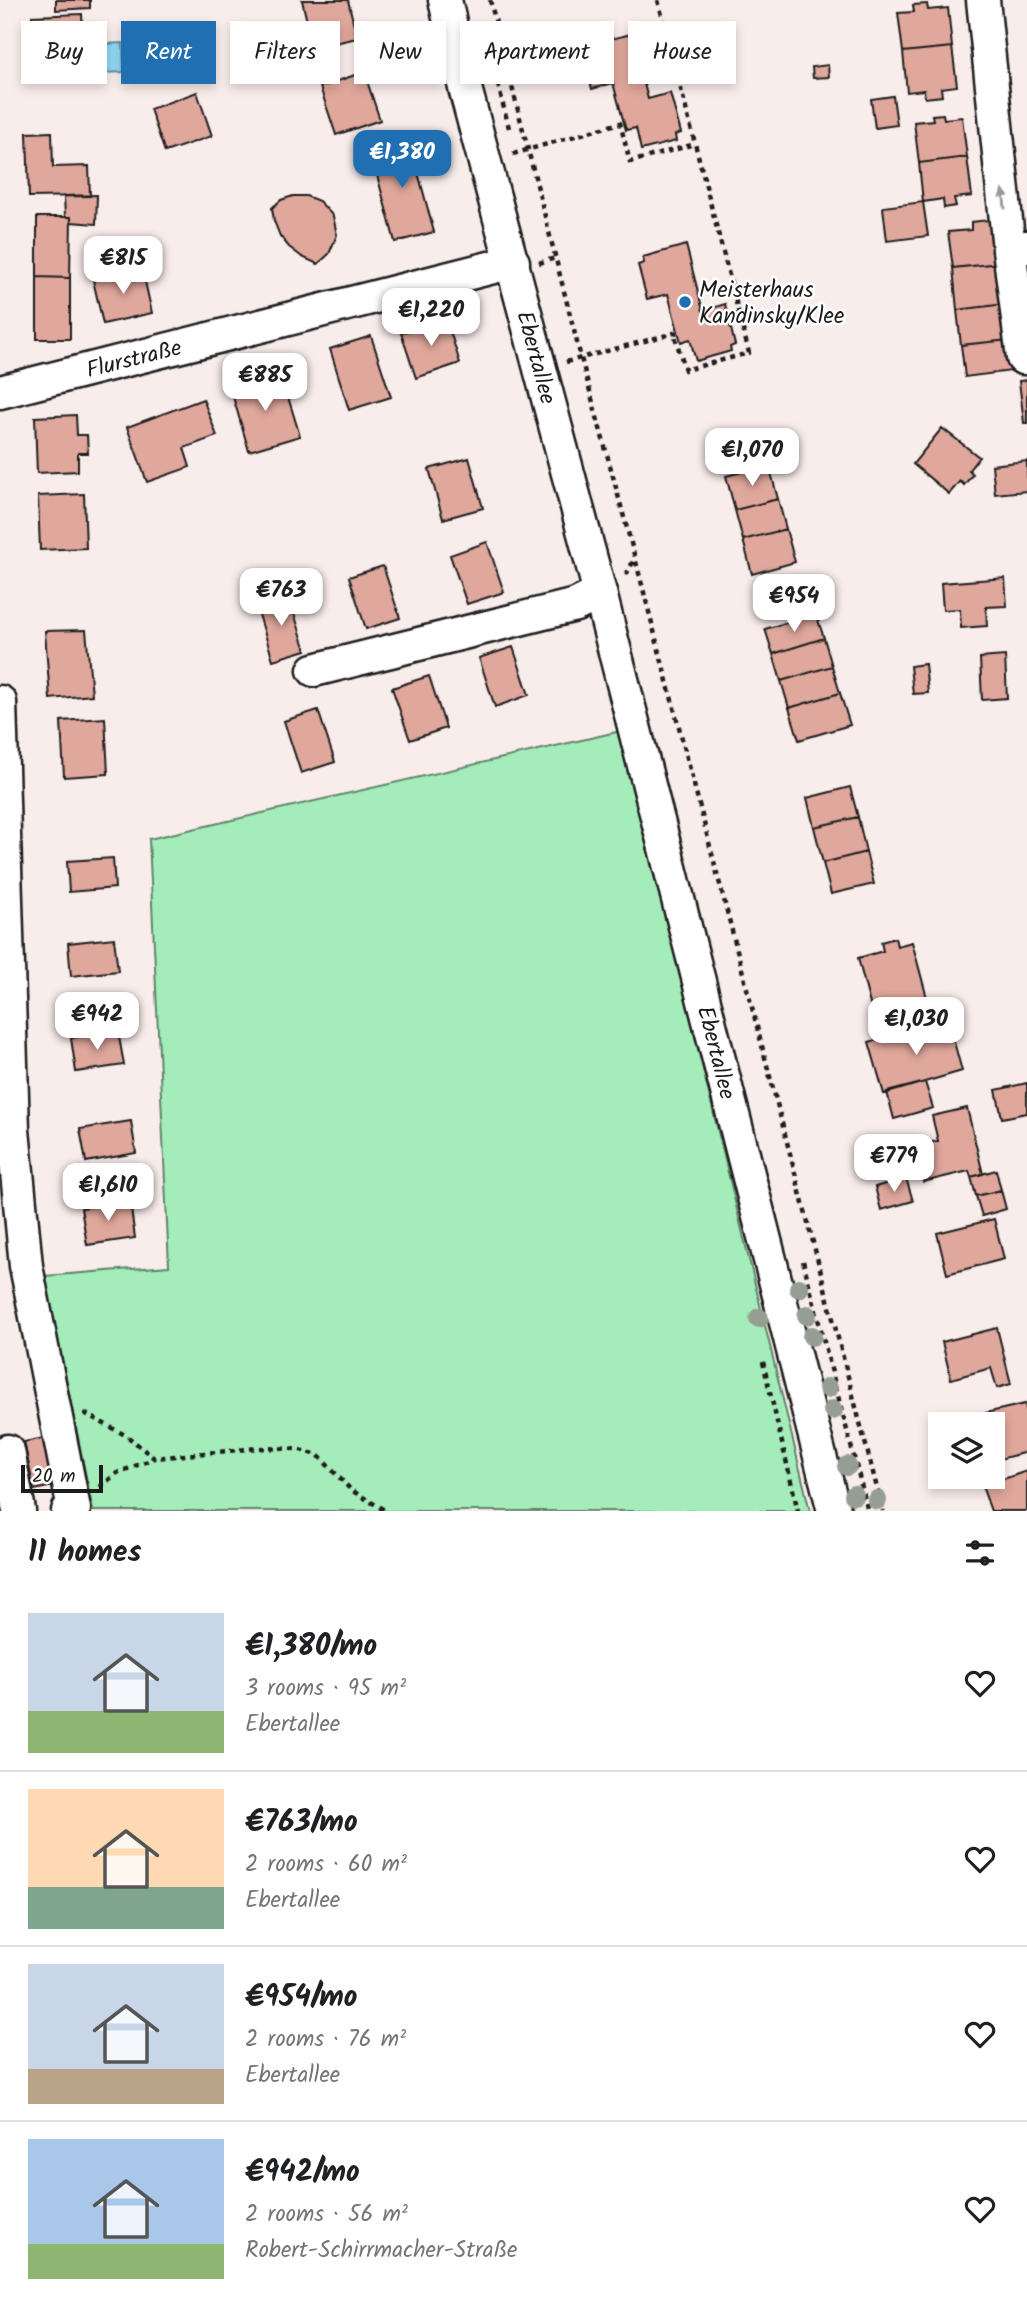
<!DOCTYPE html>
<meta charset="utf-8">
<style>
body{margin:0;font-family:Kalam,sans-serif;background:#f6f6f6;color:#202124;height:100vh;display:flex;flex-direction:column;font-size:26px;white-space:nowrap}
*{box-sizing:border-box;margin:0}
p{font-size:23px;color:#757577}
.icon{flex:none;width:38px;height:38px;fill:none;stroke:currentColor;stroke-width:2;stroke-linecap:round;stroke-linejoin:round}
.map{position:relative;height:1511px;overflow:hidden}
.side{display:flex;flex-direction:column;background:#fff;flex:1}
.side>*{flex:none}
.top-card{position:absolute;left:21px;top:21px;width:985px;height:63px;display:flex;gap:14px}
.tools{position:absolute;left:928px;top:1412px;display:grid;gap:14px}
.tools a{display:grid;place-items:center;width:77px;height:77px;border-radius:0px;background:#fff;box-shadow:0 4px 10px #0003;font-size:35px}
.scale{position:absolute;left:21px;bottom:18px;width:82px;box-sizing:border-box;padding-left:7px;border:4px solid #1c1c1c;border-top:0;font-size:19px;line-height:24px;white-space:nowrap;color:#1c1c1c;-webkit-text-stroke:5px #fff;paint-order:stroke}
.price{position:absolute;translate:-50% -60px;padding:0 16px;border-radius:14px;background:#fff;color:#222;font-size:23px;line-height:46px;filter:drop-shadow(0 2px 4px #0008)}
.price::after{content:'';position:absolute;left:50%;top:42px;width:21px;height:16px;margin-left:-10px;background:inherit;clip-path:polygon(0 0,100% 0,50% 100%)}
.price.on{background:#1f6fb2;color:#fff}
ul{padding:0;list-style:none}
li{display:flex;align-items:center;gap:21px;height:175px;padding:0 28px}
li+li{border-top:2px solid #e0e0e0}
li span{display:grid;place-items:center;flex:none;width:196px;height:140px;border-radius:0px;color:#555}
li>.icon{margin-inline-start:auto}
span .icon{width:84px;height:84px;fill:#fffc;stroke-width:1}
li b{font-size:30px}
h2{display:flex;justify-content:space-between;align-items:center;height:84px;padding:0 28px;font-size:30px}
.tag{padding:0 24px;border-radius:0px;background:#fff;box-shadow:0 4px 10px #0003;font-size:24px;line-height:63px}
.tag.on{background:#1f6fb2;color:#fff}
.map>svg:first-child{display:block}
</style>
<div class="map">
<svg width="1027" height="1511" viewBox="0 0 1027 1511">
<rect width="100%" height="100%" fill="#f9edeb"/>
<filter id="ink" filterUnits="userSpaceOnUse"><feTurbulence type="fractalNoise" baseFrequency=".0143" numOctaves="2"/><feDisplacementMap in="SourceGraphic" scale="14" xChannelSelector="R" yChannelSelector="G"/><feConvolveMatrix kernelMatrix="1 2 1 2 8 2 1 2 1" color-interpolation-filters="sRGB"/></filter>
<g filter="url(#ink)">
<path fill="#a4edba" stroke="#60846b" stroke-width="2" d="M621,731L810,1511H93L45,1276L169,1266L149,839Z"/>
<path fill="#91d7f3" stroke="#628c9d" stroke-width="2" d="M123,43L124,72L105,73L103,44Z"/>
<path fill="#e0a79c" stroke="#1c1c1c" stroke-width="2" d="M56,0H90V8L56,10Z
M302,0H348L357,38L313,48Z
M927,4L928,10L948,8L952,47L903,52L898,13L914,12L913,5Z
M82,14L84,60L34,62L32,16Z
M631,34L648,99L670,93L681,133L675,135L676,141L641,150L636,128L626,130L613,83L592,89L583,54L589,52L587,45Z
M952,47L957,86L941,88L942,96L925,98L924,90L907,92L903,52Z
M828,65L829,77L813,78L812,67Z
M364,72L380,120L336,135L320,87Z
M197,92L212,136L165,152L150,109Z
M893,96L897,125L875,128L871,99Z
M943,114L944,119L962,117L967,157L919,163L914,122L933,120L932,115Z
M52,132L53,167L89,166L90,196L29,197L27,133Z
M409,139L434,232L395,242L370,149Z
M967,157L972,196L954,198L956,206L944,208L943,199L923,202L919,163Z
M97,195L96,224L71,222V217H65L64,196Z
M293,196H306L319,201L333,216L337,235L329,254L318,264L302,257L289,247L280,236L274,221L272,208L281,200Z
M923,202L928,236L887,241L883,207Z
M37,217H71L70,278L37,277Z
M989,220L990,227H996L1000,263L953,268L948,232L971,230V222Z
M686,245L703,311L725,304L735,345L730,347L731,351L696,361L690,339L681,342L668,294L647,299L638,265L644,263L643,257Z
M1000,263L1005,304L957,310L953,268Z
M142,268L152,313L103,324L93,280Z
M37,277L70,278V339H37Z
M1005,304L1009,340L961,345L957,310Z
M446,318L460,363L416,378L401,333Z
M371,336L391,397L349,410L330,349Z
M1009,340L1012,371L965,377L961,345Z
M281,374L300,436L249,451L231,390Z
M1027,380V423H1024L1019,381Z
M203,399L217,436L184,448L190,467L147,482L127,427Z
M76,415L77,435H87L88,453H78V471L37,473L35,417Z
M942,428L979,457L969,470L973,474L964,485L960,481L949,494L913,464Z
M469,458L483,508L443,519L429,469Z
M1027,461V491L995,494L992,465Z
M769,465L778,499L735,510L726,476Z
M84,494L86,548L40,550L38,496Z
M778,499L786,529L743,540L735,510Z
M786,529L795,562L752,574L743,540Z
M487,542L504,592L467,604L450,555Z
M383,566L400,618L366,629L349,577Z
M1005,578L1007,606L986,607L987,626L961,628L960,609L943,610L941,583Z
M288,595L306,650L273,660L256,605Z
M816,614L824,638L773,654L765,629Z
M86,630L92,695L50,699L45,631Z
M824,638L832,666L781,681L773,654Z
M513,647L529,695L495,707L479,658Z
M1005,656L1007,698L982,700L980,658Z
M925,664L928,693L913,694L910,666Z
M832,666L840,693L789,708L781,681Z
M429,676L446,728L410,740L392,688Z
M840,693L850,725L799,740L789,708Z
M318,710L335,762L301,773L284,721Z
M105,718L108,774L64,777L61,721Z
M850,787L858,817L814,827L807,798Z
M858,817L866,852L823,863L814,827Z
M866,852L874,884L831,894L823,863Z
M113,858L115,888L69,892L67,861Z
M114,938L118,971L71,976L68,943Z
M895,938L897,946L912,942L927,998L872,1012L858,958L883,951L881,942Z
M948,1020L962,1071L884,1094L869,1042Z
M118,1031L124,1065L76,1072L71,1038Z
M925,1082L933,1108L894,1119L887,1092Z
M1027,1083V1113L1002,1118L996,1090Z
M967,1108L983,1174L971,1177L969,1171L923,1182L915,1146L938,1141L932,1116Z
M131,1121L136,1153L86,1162L80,1129Z
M996,1170L1001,1190L976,1196L971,1177Z
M906,1178L913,1201L881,1210L875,1187Z
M1001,1190L1006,1209L982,1216L976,1196Z
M130,1201L135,1238L87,1245L81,1208Z
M994,1219L1004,1259L947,1274L937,1233Z
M997,1328L1011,1384L997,1388L991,1368L951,1379L942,1342Z
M1025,1404L1027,1413V1452L992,1461V1424H974L972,1416Z
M49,1437L58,1485L34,1490L24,1442Z
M1027,1471V1511H991L982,1486Z"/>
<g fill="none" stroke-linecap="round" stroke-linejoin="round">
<defs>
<g id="minor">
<path id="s1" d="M445,0L465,88L600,593L834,1511"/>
<path d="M983,0L1009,249L1027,247"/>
<path d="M1009,249L1023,358H1027"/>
<path id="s2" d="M0,392L513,262"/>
<path d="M314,670L576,605L600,593"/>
<path d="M0,702L13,1130L26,1266L74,1509L68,1511"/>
<path d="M8,1451L19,1511"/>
</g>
</defs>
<use href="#minor" stroke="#1c1c1c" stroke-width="37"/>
<path stroke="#1c1c1c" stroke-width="4.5" stroke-dasharray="5 5" stroke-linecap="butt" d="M490,0L581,358L635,558L883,1511
M658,0L749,353L685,370L674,333
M493,65L509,128
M513,154L620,123L630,162L695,144
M539,263L555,258
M566,362L678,332
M626,575L635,558
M803,1261L868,1511
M763,1362L798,1511
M84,1413L127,1436L154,1458L258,1448L297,1449L318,1455L351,1490L386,1511
M100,1487L117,1473L153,1459"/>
<use href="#minor" stroke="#fff" stroke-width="32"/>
</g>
<g fill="#969d93">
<circle cx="799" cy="1288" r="10"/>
<circle cx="807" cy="1315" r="10"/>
<circle cx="759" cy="1318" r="10"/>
<circle cx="812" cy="1336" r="10"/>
<circle cx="828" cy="1388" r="10"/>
<circle cx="833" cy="1410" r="10"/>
<circle cx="847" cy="1466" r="10"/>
<circle cx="854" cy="1495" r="10"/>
<circle cx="877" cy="1500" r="10"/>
</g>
<defs><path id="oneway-solid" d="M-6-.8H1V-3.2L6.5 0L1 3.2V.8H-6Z" transform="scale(1.75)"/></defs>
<use fill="#999" href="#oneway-solid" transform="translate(1004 199) rotate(-96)"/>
</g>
<circle fill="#1f6fb2" stroke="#fff" stroke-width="2.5" cx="685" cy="302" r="7"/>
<g text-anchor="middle" stroke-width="5" stroke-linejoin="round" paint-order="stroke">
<g font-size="23" fill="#1c1c1c" stroke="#fff" text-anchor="start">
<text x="699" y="297">Meisterhaus<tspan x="699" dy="26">Kandinsky/Klee</tspan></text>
</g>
<g font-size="23" fill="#1c1c1c" stroke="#fff">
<text dy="8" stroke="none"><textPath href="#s2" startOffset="138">Flurstraße</textPath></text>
<text dy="8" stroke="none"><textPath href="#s1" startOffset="369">Ebertallee</textPath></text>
<text dy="8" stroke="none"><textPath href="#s1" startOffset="1087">Ebertallee</textPath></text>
</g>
</g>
</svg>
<div class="tools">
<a><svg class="icon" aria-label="layers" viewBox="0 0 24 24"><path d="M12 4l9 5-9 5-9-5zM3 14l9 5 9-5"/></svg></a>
</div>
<div class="scale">20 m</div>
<b class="price on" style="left:402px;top:190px">€1,380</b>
<b class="price" style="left:123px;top:296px">€815</b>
<b class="price" style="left:431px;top:348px">€1,220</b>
<b class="price" style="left:265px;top:413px">€885</b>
<b class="price" style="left:752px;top:488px">€1,070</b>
<b class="price" style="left:281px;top:628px">€763</b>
<b class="price" style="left:794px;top:634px">€954</b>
<b class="price" style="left:97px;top:1052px">€942</b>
<b class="price" style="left:916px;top:1057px">€1,030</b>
<b class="price" style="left:894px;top:1194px">€779</b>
<b class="price" style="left:108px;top:1223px">€1,610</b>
<div class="top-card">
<a class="tag">Buy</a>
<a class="tag on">Rent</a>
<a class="tag">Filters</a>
<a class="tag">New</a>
<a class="tag">Apartment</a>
<a class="tag">House</a>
</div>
</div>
<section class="side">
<h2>11 homes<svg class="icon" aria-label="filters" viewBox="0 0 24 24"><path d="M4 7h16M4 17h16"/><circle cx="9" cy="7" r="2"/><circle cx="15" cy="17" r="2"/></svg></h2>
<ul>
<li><span style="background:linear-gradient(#c9d6e8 70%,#8fb573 0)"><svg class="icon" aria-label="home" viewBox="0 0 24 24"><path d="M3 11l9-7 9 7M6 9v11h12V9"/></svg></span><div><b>€1,380/mo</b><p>3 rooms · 95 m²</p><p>Ebertallee</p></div><svg class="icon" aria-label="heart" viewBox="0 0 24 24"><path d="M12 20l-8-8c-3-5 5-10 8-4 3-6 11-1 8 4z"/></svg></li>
<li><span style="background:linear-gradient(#ffd9b3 70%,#7fa58c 0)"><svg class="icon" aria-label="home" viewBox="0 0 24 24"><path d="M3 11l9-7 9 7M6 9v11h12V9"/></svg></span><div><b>€763/mo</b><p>2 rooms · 60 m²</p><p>Ebertallee</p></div><svg class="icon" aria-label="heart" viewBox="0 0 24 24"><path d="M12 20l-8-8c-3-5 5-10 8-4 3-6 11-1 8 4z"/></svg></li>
<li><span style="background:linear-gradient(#c9d6e8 75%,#b9a48a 0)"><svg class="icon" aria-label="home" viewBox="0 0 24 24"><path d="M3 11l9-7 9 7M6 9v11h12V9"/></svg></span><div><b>€954/mo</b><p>2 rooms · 76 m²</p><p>Ebertallee</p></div><svg class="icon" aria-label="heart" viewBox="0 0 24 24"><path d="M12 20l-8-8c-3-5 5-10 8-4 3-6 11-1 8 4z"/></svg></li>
<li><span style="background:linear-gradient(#a9c7e8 75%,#8fb573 0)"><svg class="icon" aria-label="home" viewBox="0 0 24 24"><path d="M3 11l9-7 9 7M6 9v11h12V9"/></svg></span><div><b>€942/mo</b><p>2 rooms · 56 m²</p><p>Robert-Schirrmacher-Straße</p></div><svg class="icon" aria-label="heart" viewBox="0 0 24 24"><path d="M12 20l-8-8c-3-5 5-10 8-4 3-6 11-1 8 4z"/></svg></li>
</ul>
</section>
